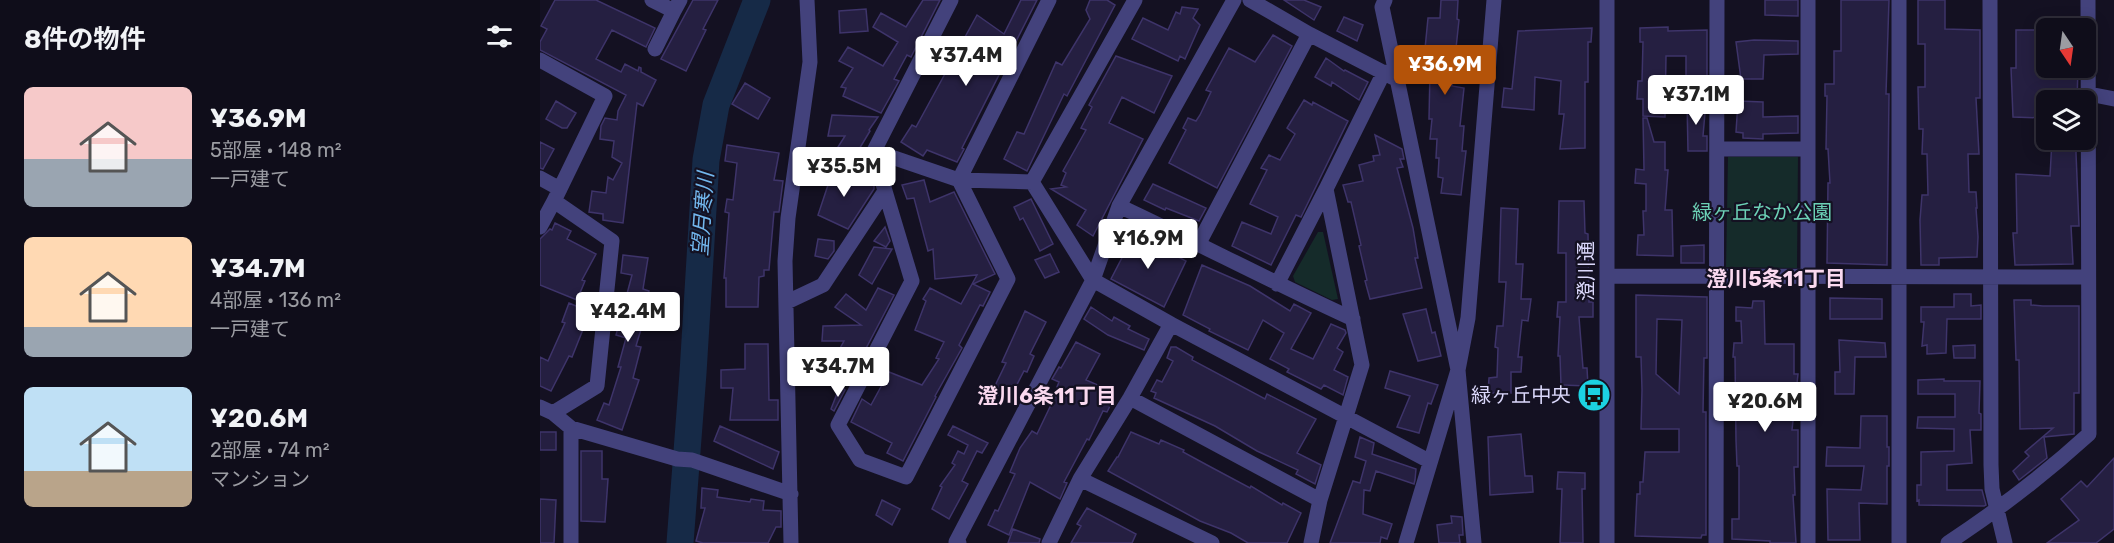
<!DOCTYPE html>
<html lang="ja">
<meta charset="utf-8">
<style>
body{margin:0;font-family:Rubik,"Noto Sans JP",sans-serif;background:#181623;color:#f1f3f6;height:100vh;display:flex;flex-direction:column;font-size:22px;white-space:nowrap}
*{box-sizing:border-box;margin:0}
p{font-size:20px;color:#9b9ca2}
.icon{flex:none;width:33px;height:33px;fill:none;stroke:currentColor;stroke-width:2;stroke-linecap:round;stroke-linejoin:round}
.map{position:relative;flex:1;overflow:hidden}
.details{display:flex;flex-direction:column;background:#0f0d1a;width:540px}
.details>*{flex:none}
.needle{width:39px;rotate:167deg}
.fabs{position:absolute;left:1496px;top:18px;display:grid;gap:12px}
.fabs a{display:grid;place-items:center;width:60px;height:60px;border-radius:9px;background:#0f0d1a;box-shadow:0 3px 15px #0003,0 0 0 2px #2f2d39;font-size:30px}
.price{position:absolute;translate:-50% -51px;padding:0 14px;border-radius:6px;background:#fff;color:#222;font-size:20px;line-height:39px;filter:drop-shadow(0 2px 3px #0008)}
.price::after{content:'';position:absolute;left:50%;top:36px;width:18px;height:14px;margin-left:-9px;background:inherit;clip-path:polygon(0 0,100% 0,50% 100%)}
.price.on{background:#b45309;color:#fff}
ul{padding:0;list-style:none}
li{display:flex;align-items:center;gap:18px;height:150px;padding:0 24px}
li span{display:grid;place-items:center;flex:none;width:168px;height:120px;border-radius:9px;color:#555}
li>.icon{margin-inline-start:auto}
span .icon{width:72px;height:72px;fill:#fffc;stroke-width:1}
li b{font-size:26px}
h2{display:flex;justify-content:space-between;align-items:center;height:72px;padding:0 24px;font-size:26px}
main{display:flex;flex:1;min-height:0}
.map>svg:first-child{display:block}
</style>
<main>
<section class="details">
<h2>8件の物件<svg class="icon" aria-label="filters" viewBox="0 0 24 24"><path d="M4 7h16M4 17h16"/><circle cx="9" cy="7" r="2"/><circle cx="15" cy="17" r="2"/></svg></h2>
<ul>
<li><span style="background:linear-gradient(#f6c9c9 60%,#9aa5b1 0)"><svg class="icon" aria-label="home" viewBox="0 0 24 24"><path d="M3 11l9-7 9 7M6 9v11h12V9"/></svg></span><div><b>¥36.9M</b><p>5部屋 · 148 m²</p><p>一戸建て</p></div></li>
<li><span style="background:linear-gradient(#ffd9b3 75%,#9aa5b1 0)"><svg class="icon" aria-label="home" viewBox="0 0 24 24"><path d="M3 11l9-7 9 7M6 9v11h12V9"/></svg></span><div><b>¥34.7M</b><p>4部屋 · 136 m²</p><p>一戸建て</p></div></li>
<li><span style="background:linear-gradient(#bfe0f5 70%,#b9a48a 0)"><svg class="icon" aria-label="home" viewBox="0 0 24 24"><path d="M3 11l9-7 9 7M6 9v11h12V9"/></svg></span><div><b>¥20.6M</b><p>2部屋 · 74 m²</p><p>マンション</p></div></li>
</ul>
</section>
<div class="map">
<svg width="1574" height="543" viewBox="0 0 1574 543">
<rect width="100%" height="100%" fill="#141122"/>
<path fill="#152b2a" d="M1188,157H1258L1257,268L1186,267Z
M778,232H783L798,299L792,300L755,282L753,276Z"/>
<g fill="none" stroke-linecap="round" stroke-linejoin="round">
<path stroke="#162a47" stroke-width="27" d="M140,543L153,373L166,160L176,105L217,0"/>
</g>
<path fill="#251f41" stroke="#3e346a" stroke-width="1.5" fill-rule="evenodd" d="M15,0H56L115,28L106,47L72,30L56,59L81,72L85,64L98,71L99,67L101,68V72L116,80L103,106L97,103L83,223L63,220V214L49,212L52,191L66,193L68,177L73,180L82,163L72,157L74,141L60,139L61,126L65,118L77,120L78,111L86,95L0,50V42L7,29L1,26Z
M153,0H178L163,29L166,30L146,71L121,59Z
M383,0H400L371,57L367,55L354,79L359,81L341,113L303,96L306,88L301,87L313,68L299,61L308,47L343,66L358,42L333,27L341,13L366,27Z
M481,0H497L422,148L424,149L417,162L387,150L383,156L361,142L372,125L376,127L437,15L464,34Z
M550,0H567L575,5L527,96L524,94L487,171L464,159L477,132L484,134L516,62L522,65L550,19L546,10Z
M744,0H764L781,7L774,20Z
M901,0H918L917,19L919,20L912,86L924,88L920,126H924L922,151H926L921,195L901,193L903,178L898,177L899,158H896L897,139H890L892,119H889L890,71L877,70L881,49H885L888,18H900Z
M1225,0H1258V16L1225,15Z
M1301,0H1349L1346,94H1349L1347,265L1287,263L1288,183H1290L1288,149H1286L1287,96H1285V84H1294V51H1301Z
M1378,0H1405V29L1440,30V98H1436L1439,154H1428L1429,192H1436L1437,208H1436L1438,237L1437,257L1399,258V265H1381L1380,220L1382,195H1388L1387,154H1382L1383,129H1379L1378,87H1385V44H1378Z
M642,7L658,9L653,18L660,25L645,59L640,56L638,61L592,39L603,18L628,30L636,12L640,14Z
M326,9L328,31L300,33L299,11Z
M804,17L823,25L817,41L797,31Z
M1128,27V31L1167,30V79L1146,78V56H1126L1125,117L1103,116V99H1097L1098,81H1102L1103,42H1100V28Z
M1052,28L1051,42H1048V82H1045V148L1020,149L1024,114H1019L1021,81L995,77L994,110L962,107L964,88L972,89L978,31Z
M1476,30H1505V68H1538L1537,100H1505V118L1473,117L1471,68H1476Z
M733,35L752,46L677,188L629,163L646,130L643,128L648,118L656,121L660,115L671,92L666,90L689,48L715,62Z
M1214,40L1258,41V54L1224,55L1223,79H1201L1196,42Z
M576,56L632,76L614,113L582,97L569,123L603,139L553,236L537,225L546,210L511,189L526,187L521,185L526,173L523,171L546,130L541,128L552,107L549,105Z
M786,58L804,71L805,70L828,82L819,100L792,82L791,86L775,77Z
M205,83L230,98L218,119L192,104Z
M764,100L772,105L773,102L808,121L761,217L756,215L731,265L692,246L702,222L731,234L738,217L710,204L727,170L721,168L729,155L740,160L755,134L747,128Z
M16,101L36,113L27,128H22L6,119Z
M1147,101H1166L1163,136H1167V151H1148Z
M1198,101L1223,102V117L1258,116V133L1223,134V139L1203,138V133L1196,132Z
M292,115L338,117L329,130L330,131L315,156L298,147L305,136H288Z
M1103,118H1107L1114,142H1125V170H1128L1125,210H1132L1133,256L1097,255L1098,235H1104L1103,211H1106V184L1095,183L1096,169L1104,170Z
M835,135L862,149L864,159H860L863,167L857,168L873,228L878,258H875L882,288L830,299L825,281L827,280L819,246L821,245L811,202H808L803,185L823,181L819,165L834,161L833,156L840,155Z
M1512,140H1537L1536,153L1539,226H1531L1533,264L1475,265L1473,233H1477L1476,174L1510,176Z
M0,142L14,149L3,169L0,168Z
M187,145L239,153L234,180L243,181L239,212H234L229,270H224V276L219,277L218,307H186V278H184L189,213L185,212L187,199L193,200L197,163L185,161Z
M292,169L309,179L313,172L334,186V189L308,229L278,215L288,185L283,182Z
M384,180L390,202L414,192L455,274L433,284L450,292L443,306L440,305L419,345L422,348L395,396L396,397L363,461L347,453L352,443L311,422L322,399L331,405L349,372L382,385L399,359L396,358L404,342L375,330L386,301L383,299L390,288L421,304L437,275L395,279L393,249L388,251L374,198L367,199L362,185Z
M613,184L666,208L659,221L626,208L625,210L604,200Z
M491,199L513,244L500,251L483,218L480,220L474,207Z
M1019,201H1044L1045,233L1048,234L1049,302H1053V317H1039L1043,368H1047L1048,386L1021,385L1020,356H1018L1020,317H1017L1018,302H1026V253H1018Z
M961,208L978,209L976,264H983L981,299H991L988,321L982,320L978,357H982L981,372H971V393H948L949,378L957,377L958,348L955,347L957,326H963L966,282H959Z
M15,223L31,231L27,239L56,254L42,280L45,281L37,300L0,285V239L10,229L12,230Z
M345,227L350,241L346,247L334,241Z
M592,233L646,261L624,307L571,279L586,250L583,249Z
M278,239L294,241V251L288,259L275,256Z
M1164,245V263H1141V246Z
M334,247L352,249L332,284L319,275Z
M510,254L519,272L505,278L495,260Z
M83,255L108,258L103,289L109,291L101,326H102L96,346L101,347L93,378L99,380L82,430L57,420L64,403L69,405L81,367H78L86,338L76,335L92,275L81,273Z
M662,265L710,286L750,311L754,304L771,313L751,349L773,359L791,324L805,330L806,333L797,348L803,352L794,370L808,377L803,395L784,385L781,389L747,372L749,369L730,359L744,333L723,320L708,350L669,331L670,329L643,315Z
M338,288L354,295L322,356L319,354L310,380L288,370L304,341H282L283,326L321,325L295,307L306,294L326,310Z
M1414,294H1431V306L1441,305V319H1407L1406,353L1387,354V345L1382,346L1384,322H1381V307H1414Z
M1096,295L1167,297V358H1164L1163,412H1166V535H1162L1161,538L1095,536L1097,494H1100V482H1103L1105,452H1139V429H1101L1102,390L1101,357H1096ZM1117,319L1142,320L1139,394L1116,374Z
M1290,298L1342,299V319H1290Z
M1474,300H1491V305L1503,306H1539V393H1534V434L1504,437L1507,458L1479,480L1473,471L1489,456L1485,452L1513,428L1480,429L1479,360H1476Z
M1213,301H1224L1225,344H1254V374H1258L1252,430H1258V467H1254L1255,495H1253L1256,543H1230V541L1192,539V519H1199V466H1197L1196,440L1195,357H1193L1194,343H1202L1201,321H1196V307L1212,308Z
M29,303L50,312L32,357L29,356L11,391L0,386V357L8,361L25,323L22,322Z
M551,307L572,321L574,317L590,326L588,329L609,339L604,350L568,335L544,319Z
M886,309L892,333L895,332L901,356L878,361L863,314Z
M485,311L506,322L490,354L494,356L487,372L484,371L469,400L452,392L466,363L462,362Z
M1299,340L1345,343L1346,357H1315L1314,394H1295V372H1300Z
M536,342L560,354L546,380L560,386L557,390L573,400L567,412L563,411L549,440L547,439L524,482L527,483L520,499L490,482L469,535L448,525L455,510L458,511L475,474L470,472L480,448L492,431L497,434L519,388L517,387L519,382L512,379L519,367L521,368Z
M205,344H228L229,400H238V420H190L193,388H181V370L205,369Z
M1435,345V358H1414L1413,346Z
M631,347H636L653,357L652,360L725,399L727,394L776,419L757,453L781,465L775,484L756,474L758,470L717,451L675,426L614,398L616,393L611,391L617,380L622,382L633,361L627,358Z
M850,371L898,385L891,404L888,403L879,433L857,427L870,396L845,388Z
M1404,379V381H1440L1439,413L1441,414V430H1430L1432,463L1407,465V490H1442L1446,505L1444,506L1379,505V500L1377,501V485H1381V452L1414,451V429L1377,428L1378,417H1415V394H1378V380Z
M300,386L305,390L294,411L291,409Z
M1321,416H1347V447H1349V466H1347V504L1319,503L1320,540H1288L1287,489L1321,490L1324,466H1286L1287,447L1320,448Z
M180,426L239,452L233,469L174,441Z
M413,426L448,443L442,453L437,451L422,481L428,484L409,519L392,509L402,487L400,486L415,465L412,463L418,451L424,454L428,445L408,435Z
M0,432H16V450H0Z
M591,432L619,444L621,440L644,450L643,452L667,465L710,488L711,486L742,505L743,503L761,513L747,543H708L691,533L660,521L568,471L577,457H578Z
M981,434L985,476H992L993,492L950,495L948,437Z
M820,437L834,443L832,454L876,469L875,480L874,484L836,471L830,491L824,490L823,514L852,524L847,539L841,537L840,543H790L813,481L820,483L826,461L815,457Z
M41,451H62V479H68L65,522L41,521Z
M1574,458V529L1556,543H1507L1539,520L1521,499L1541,481L1547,487Z
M1018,472L1045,473V489H1042L1043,543H1020L1022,489H1017Z
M162,488L178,490L177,497L210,502L211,499L224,501L223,510L241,511V527H236L228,543H163L156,541L165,508H161Z
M0,499L16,500L14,543H0Z
M342,500L360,509L352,525L336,515Z
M547,508L596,534L592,543H531L541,526L537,524Z
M911,516L922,517L923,535H919L920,543H899L897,525L912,523Z
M473,529L500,539L499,543H468Z"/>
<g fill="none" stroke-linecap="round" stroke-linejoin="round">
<path stroke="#43427c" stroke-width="15" d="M112,0L134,11L140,0
M509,0L419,180L492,182L595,0
M710,0L769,34L852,77
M845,0L842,7L918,370L866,543
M1268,0V543
M1359,0V543
M1450,0L1451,465L1452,489L1465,543
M115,49L134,11
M0,60L65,96L14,201L72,241L57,386L13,413
M1549,94L1574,99
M1177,149H1268
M334,151L419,180L468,279L366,477L320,460L298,425L372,281L345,191
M0,178L20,189
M492,182L553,280L631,324L590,398L540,479L672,543
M579,206C658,243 734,283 813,319
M0,227L14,201
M659,243L769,34
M1067,276L1548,277
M737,284L786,189
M247,302L283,285L345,191L334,151L411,0
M631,324L889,461
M590,398L780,500
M0,407L13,413L31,428L137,459L152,460L251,494
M31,543V428
M251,543L245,261L248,218L270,62L267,0
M419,543L416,542L553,280L579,206L694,0
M509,543L540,479
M771,543L780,500L822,365L786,189L844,72
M934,543L918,370L928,318L954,0
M1067,543V0
M1176,543L1177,0
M1408,543C1458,510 1504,475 1549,434L1548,0"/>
</g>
<defs>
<symbol id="bus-disc" viewBox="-11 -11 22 22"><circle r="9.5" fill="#1cd2e1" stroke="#141122"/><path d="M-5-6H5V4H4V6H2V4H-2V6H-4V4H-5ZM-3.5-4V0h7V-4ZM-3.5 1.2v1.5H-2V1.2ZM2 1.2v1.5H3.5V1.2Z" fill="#111"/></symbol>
</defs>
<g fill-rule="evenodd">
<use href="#bus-disc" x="1035" y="376" width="38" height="38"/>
</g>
<g text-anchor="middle" stroke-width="4.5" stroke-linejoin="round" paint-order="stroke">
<g font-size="20" fill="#6cd1b6" stroke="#141122">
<text x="1222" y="219">緑ヶ丘なか公園</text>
</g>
<g font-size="20" fill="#dad7fa" stroke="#141122">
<text transform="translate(1046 271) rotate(-90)" y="7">澄川通</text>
</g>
<g font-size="20" fill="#dad7fa" stroke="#141122" text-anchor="end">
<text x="1031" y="402">緑ヶ丘中央</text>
</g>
<g font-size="21" font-style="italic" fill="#72b7ed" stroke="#141122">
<text transform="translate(163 214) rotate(-86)" y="7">望月寒川</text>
</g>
<g font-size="21" font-weight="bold" fill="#fad9ef" stroke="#141122">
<text x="1236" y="286">澄川5条11丁目</text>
<text x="507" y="403">澄川6条11丁目</text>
</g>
</g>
</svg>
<div class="fabs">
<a><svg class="needle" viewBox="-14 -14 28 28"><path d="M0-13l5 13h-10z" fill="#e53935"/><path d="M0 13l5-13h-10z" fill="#9b9ca2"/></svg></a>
<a><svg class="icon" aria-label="layers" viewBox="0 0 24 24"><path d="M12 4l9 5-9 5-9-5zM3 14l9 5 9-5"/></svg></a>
</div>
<b class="price" style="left:426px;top:87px">¥37.4M</b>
<b class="price on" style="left:905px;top:96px">¥36.9M</b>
<b class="price" style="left:1156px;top:126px">¥37.1M</b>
<b class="price" style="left:304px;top:198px">¥35.5M</b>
<b class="price" style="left:608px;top:270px">¥16.9M</b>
<b class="price" style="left:88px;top:343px">¥42.4M</b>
<b class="price" style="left:298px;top:398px">¥34.7M</b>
<b class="price" style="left:1225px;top:433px">¥20.6M</b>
</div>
</main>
